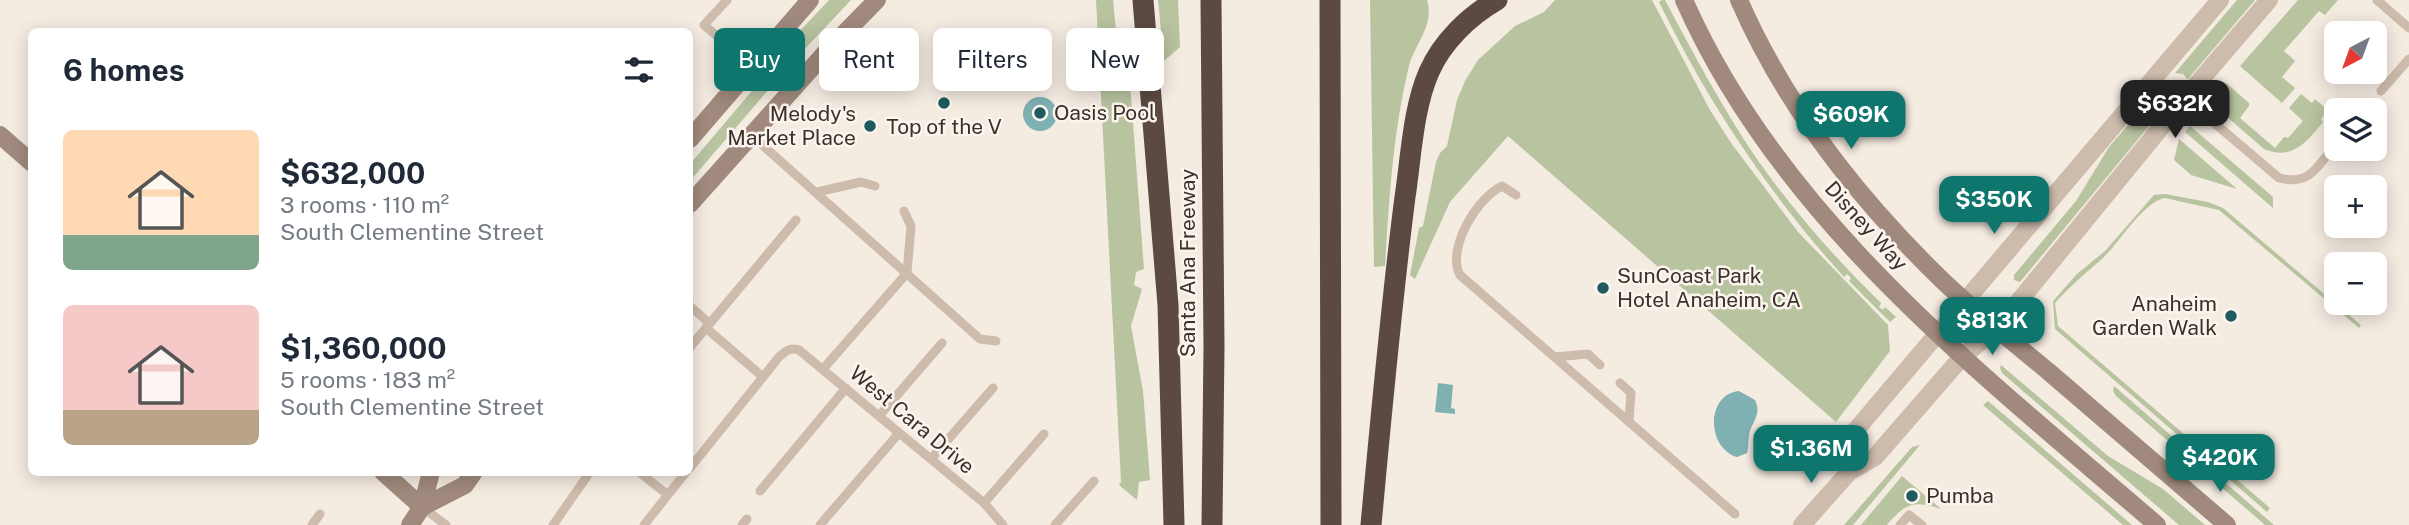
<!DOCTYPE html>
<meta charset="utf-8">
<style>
body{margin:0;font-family:"Public Sans",sans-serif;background:#f6f6f7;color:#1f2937;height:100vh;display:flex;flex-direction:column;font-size:26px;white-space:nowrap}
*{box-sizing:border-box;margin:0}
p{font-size:23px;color:#747a83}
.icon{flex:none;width:38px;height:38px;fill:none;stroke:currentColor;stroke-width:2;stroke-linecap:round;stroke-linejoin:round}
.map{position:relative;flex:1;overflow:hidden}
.details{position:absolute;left:28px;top:28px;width:665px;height:448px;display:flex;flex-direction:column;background:#fff;border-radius:10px;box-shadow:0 4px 18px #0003}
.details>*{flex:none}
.hud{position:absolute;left:714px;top:28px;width:665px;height:63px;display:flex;gap:14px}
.needle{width:46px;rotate:221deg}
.tools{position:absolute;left:2324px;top:21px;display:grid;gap:14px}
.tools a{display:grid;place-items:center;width:63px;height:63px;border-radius:10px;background:#fff;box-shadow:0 4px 18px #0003;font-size:35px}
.price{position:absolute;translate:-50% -60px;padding:0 16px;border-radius:14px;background:#0f766e;color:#fff;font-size:23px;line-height:46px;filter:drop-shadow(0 2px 4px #0008)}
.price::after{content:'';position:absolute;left:50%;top:42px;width:21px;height:16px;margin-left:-10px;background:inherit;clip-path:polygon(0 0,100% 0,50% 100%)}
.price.active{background:#222;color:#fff}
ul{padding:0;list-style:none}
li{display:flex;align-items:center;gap:21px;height:175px;padding:0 35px}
li span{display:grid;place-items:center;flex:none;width:196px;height:140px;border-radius:10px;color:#555}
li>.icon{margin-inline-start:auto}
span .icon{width:84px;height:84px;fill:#fffc;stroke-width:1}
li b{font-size:30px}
h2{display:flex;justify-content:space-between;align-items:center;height:84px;padding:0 35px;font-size:30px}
.chip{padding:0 24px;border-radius:10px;background:#fff;box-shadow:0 4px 18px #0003;font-size:24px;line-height:63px}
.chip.active{background:#0f766e;color:#fff}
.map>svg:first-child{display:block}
</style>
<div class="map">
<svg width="2409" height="525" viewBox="0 0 2409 525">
<rect width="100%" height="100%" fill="#f4ebe1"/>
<path fill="#b8c4a0" d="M829,0H851L788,67L690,181V164L762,79L796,35Z
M1096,0H1113L1116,31L1127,43L1144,269L1136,272L1134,285L1142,289L1131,326L1143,391L1150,480L1139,482L1137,500L1119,485L1121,482Z
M1158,0H1178L1180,47L1164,61Z
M1370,0H1427C1435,25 1415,43 1409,66C1393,131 1389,199 1385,266L1374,267Z
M1555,0H1652L1710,110L1731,143L1798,232L1888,325L1890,351L1836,422L1508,136L1450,202L1415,279L1410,275L1419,228L1423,226L1436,162L1440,153L1447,146L1457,100L1465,81L1478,60L1515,26L1544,12Z
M1662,0H1665C1694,55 1724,111 1759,162C1795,213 1837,260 1881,303L1879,307L1883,310L1885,307L1896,317L1890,322L1849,281L1851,278L1847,274L1844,277C1769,194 1708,103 1659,2Z
M2237,0H2255L2188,79L2183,74L2175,73Z
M2298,0H2338L2325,15L2319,11L2284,51L2295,61L2282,77L2295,88L2282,103L2240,66Z
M2226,83L2249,103V106L2240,118L2275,148L2284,137L2288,138L2303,121L2289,108L2301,94L2312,103L2315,99L2328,110L2321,119L2323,122C2307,142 2292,161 2264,149L2210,102Z
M2156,98L2168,103L2020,282L2014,280V275L2076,201L2109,147L2149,100Z
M2190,126L2273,197V208L2185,132Z
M2179,139L2237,189L2191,175L2174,160Z
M2165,194L2208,202L2223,208L2361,325L2359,328L2219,210L2165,198C2144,201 2119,243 2103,258C2086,273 2070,286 2055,303L2058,326L2270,508L2267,512L2055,329L2053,301L2077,274L2105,251L2154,195Z
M2001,365L2108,456L2163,489L2205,525H2179L2002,373L2000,368Z
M2114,386L2274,525H2265L2116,396L2113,391Z
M1988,401L2132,525H2123L1983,405Z
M1920,445L1853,525H1844L1912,447Z
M1902,476L1941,509C1914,500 1905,503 1887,525H1861Z"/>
<path fill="#7fb0b2" d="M1023 114a17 17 0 1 1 34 0a17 17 0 1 1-34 0Z
M1438,383L1453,385L1451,408L1455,409V414L1435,412Z
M1739,391L1755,400C1762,415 1752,421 1749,435C1748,442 1749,446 1747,453L1737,457C1707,448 1705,395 1739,391Z"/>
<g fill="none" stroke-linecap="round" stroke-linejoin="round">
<path stroke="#cdbbac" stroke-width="9" d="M727,0L704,25L753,66
M2377,0L2409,28
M2150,83L2185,98L2279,178C2311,186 2317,166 2336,144
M2381,91L2409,59
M750,134L980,339L996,341
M817,192L861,182L875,186
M1516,195L1502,186C1477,198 1446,249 1460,275L1735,514
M690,306L709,323
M706,328L796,220
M690,347L706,328L763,377
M1555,357L1588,354L1600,365
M823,369L907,273L911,226L904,211
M1620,383L1631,393L1629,422
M879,416L942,343
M931,459L993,388
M690,468L779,357C786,351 790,347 799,350L984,503L1003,525
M639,472L668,495
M760,491L846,388
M984,503L1044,434
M422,507L446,525
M312,525L320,514
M553,525L590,472
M644,525L686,472
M742,525L747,519
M820,525L899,433
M1055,525L1094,481
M1900,525L1909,515L1922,525"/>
<path stroke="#cdbbac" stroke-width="18" d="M1849,472L1850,437L2220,0
M1802,525L1849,472L1875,457L1962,357L1997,328L2185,98L2269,0"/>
<path stroke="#a18a7d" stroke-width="18" d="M1684,0C1781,220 1980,372 2157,525
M1739,0C1786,108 1860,201 1944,282C1978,314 2014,343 2049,372C2108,423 2168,474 2227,525
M0,135L32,163
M690,139L810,0
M690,204L826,52L877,0
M383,472L422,507
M422,507L465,485L474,472
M410,525L422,507L431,472"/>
<path stroke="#5c4a42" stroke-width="21" d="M1143,0L1168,305L1174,525
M1211,0L1214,347L1212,525
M1330,0L1331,525
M1371,525C1381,416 1391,306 1405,197C1411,158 1413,108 1429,72C1442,42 1469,16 1497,0"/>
</g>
<g fill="#1f5a5e" stroke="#fbf5ee" stroke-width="2.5">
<circle cx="944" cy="103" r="7"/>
<circle cx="1040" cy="113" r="7"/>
<circle cx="870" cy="126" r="7"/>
<circle cx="1603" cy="288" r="7"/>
<circle cx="2231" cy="316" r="7"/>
<circle cx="1912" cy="496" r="7"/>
</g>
<g text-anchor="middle" stroke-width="5" stroke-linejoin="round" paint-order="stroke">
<g font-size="21" fill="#3b302b" stroke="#fbf5ee" text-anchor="start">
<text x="1054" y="120">Oasis Pool</text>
<text x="856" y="121" text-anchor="end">Melody's<tspan x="856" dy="24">Market Place</tspan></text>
<text x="944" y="134" text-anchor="middle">Top of the V</text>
<text x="1617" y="283">SunCoast Park<tspan x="1617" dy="24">Hotel Anaheim, CA</tspan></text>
<text x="2217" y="311" text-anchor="end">Anaheim<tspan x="2217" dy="24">Garden Walk</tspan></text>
<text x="1926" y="503">Pumba</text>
</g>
<g font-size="21" fill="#3b302b" stroke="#fbf5ee">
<text transform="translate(1866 226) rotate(48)" y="7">Disney Way</text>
<text transform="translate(1188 263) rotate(-90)" y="7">Santa Ana Freeway</text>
<text transform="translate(912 420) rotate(40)" y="7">West Cara Drive</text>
</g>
</g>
</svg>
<div class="tools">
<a><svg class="needle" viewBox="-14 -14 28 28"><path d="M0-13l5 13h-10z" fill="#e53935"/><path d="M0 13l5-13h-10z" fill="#747a83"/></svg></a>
<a><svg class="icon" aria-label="layers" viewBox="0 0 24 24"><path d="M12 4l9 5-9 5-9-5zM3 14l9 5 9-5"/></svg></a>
<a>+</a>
<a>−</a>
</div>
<b class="price active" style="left:2175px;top:140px">$632K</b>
<b class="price" style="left:1851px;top:151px">$609K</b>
<b class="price" style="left:1994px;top:236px">$350K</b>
<b class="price" style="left:1992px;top:357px">$813K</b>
<b class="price" style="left:1811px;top:485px">$1.36M</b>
<b class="price" style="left:2220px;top:494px">$420K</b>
<div class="hud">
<a class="chip active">Buy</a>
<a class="chip">Rent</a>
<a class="chip">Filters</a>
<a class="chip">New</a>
</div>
<section class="details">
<h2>6 homes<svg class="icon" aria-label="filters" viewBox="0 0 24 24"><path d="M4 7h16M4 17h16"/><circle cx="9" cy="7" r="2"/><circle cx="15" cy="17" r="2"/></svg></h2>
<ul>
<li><span style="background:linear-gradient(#ffd9b3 75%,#7fa58c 0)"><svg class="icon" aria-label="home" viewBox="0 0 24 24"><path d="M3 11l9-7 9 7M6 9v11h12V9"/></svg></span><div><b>$632,000</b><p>3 rooms · 110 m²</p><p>South Clementine Street</p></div></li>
<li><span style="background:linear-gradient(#f6c9c9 75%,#b9a48a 0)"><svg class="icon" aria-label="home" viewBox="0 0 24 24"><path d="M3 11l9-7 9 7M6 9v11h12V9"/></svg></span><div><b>$1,360,000</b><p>5 rooms · 183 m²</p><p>South Clementine Street</p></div></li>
</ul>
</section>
</div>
